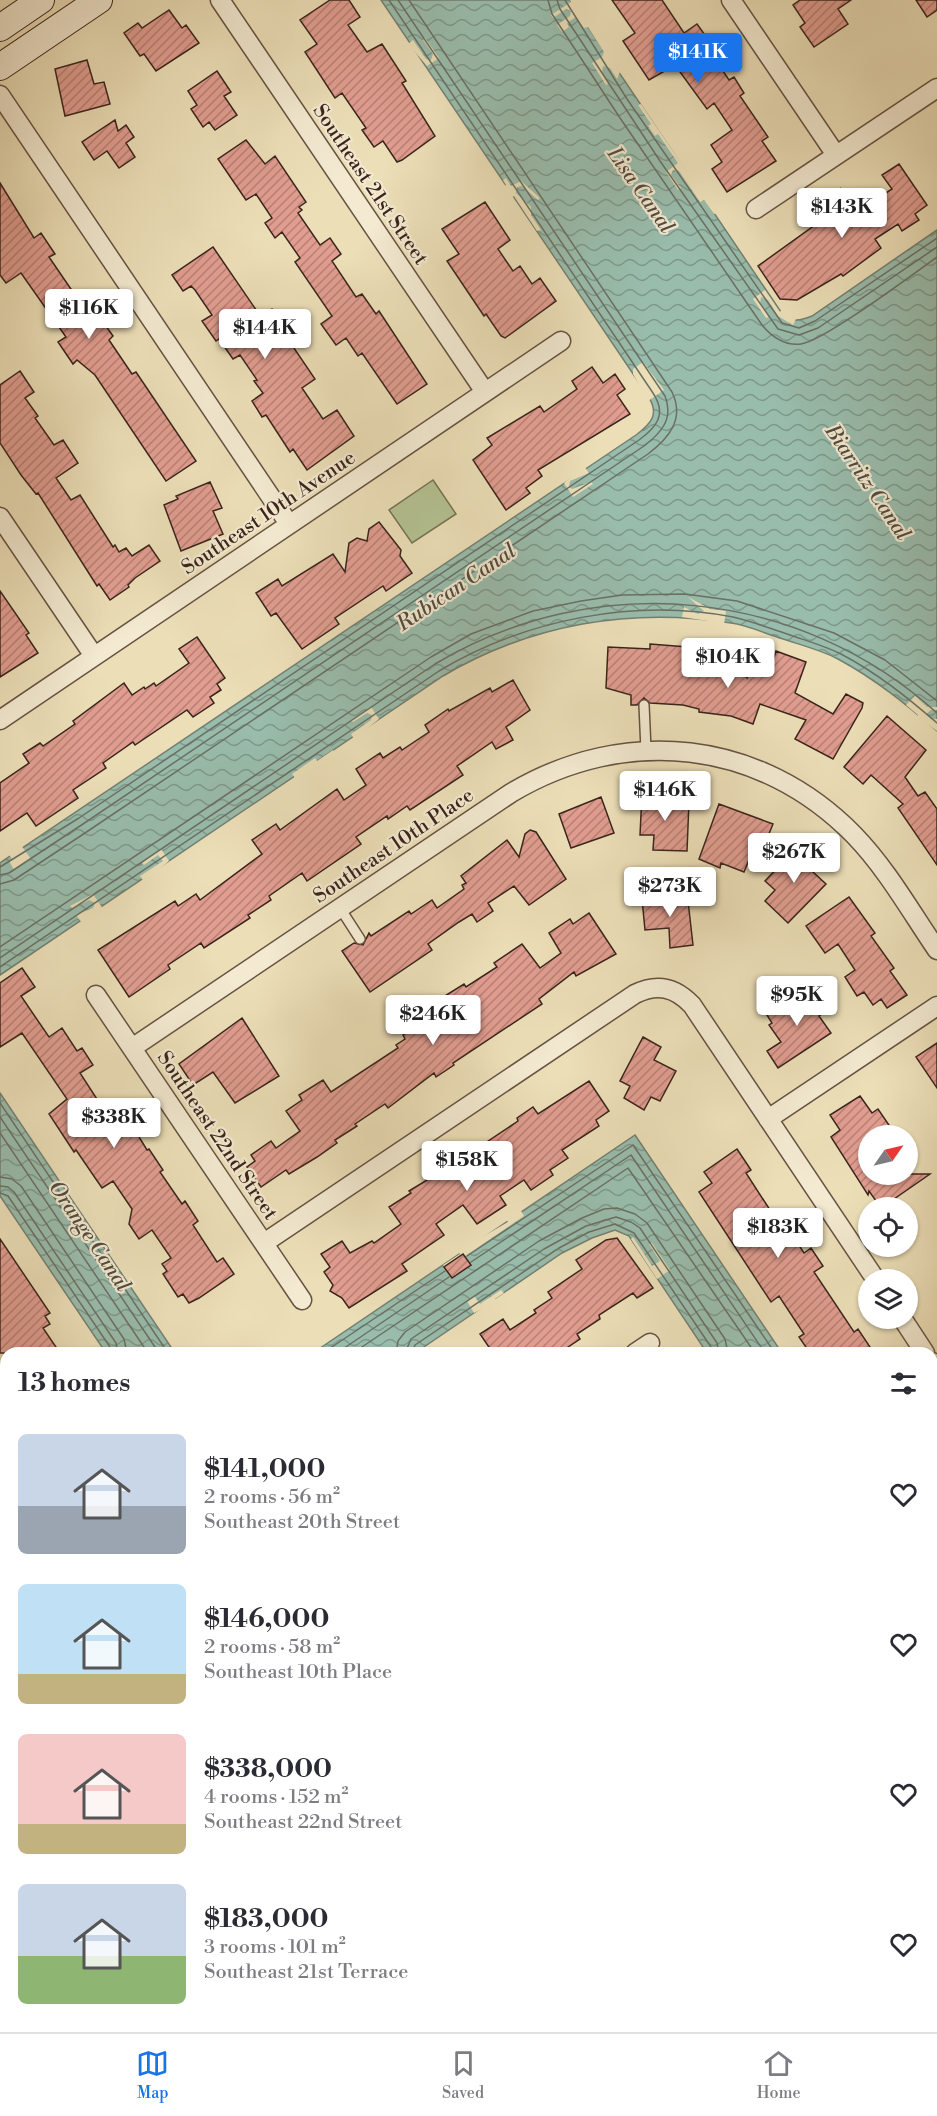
<!DOCTYPE html>
<meta charset="utf-8">
<style>
body{margin:0;font-family:"Libre Bodoni",serif;background:#f2f2f3;color:#2b2b33;height:100vh;display:flex;flex-direction:column;font-size:22px;white-space:nowrap}
*{box-sizing:border-box;margin:0}
p{font-size:20px;color:#7c7c81}
.icon{flex:none;width:33px;height:33px;fill:none;stroke:currentColor;stroke-width:2;stroke-linecap:round;stroke-linejoin:round}
.map{position:relative;flex:1;overflow:hidden}
.side{position:absolute;left:0px;top:1347px;width:938px;height:686px;display:flex;flex-direction:column;background:#fff;border-radius:18px 18px 0 0;box-shadow:0 2px 4px #0004}
.side>*{flex:none}
.needle{width:39px;rotate:56deg}
.controls{position:absolute;left:858px;top:1125px;display:grid;gap:12px}
.controls a{display:grid;place-items:center;width:60px;height:60px;border-radius:50%;background:#fff;box-shadow:0 2px 4px #0004;font-size:30px}
.price{position:absolute;translate:-50% -51px;padding:0 14px;border-radius:6px;background:#fff;color:#222;font-size:20px;line-height:39px;filter:drop-shadow(0 2px 3px #0008)}
.price::after{content:'';position:absolute;left:50%;top:36px;width:18px;height:14px;margin-left:-9px;background:inherit;clip-path:polygon(0 0,100% 0,50% 100%)}
.price.selected{background:#1a73e8;color:#fff}
ul{padding:0;list-style:none}
li{display:flex;align-items:center;gap:18px;height:150px;padding:0 18px}
li span{display:grid;place-items:center;flex:none;width:168px;height:120px;border-radius:9px;color:#555}
li>.icon{margin-inline-start:auto}
span .icon{width:72px;height:72px;fill:#fffc;stroke-width:1}
li b{font-size:26px}
h2{display:flex;justify-content:space-between;align-items:center;height:72px;padding:0 18px;font-size:26px}
.dock{display:flex;justify-content:space-around;align-items:center;height:84px;border-top:2px solid #e1e1e2;background:#fff;font-size:16px;color:#7c7c81}
.dock a{display:grid;justify-items:center;gap:3px}
.dock .selected{color:#1a73e8}
.map>svg:first-child{display:block}
</style>
<div class="map">
<svg width="937" height="2032" viewBox="0 0 937 2032">
<defs>
<pattern id="water-waves" width="16" height="10" patternUnits="userSpaceOnUse" patternTransform="scale(1.5)"><rect width="16" height="10" fill="#99bdad"/><path d="M0 5q4-4 8 0t8 0" fill="none" stroke="#7e998c"/></pattern>
<pattern id="building-hatch" width="6" height="6" patternUnits="userSpaceOnUse" patternTransform="scale(1.5)"><rect width="6" height="6" fill="#e19d90"/><path d="M-1 1l2-2M0 6l6-6M5 7l2-2" fill="none" stroke="#b78075"/></pattern>
</defs>
<rect width="100%" height="100%" fill="#ecdfb8"/>
<filter id="stains"><feTurbulence type="fractalNoise" baseFrequency=".00333" numOctaves="4"/><feColorMatrix values="0 0 0 0 .2 0 0 0 0 .09 0 0 0 0 .02 0 0 0 .5 -.17"/></filter>
<radialGradient id="worn" r=".72"><stop offset=".6" stop-color="#630" stop-opacity="0"/><stop offset="1" stop-color="#630" stop-opacity=".3"/></radialGradient>
<path fill="#b4c292" stroke="#777357" stroke-width="1.5" d="M433,480L456,514L412,543L389,510Z"/>
<path fill="url(#water-waves)" stroke="#738073" stroke-width="1.5" d="M381,0H570L781,312C793,322 797,322 812,316L937,230V731C906,704 875,679 838,659C821,650 801,645 783,639C766,634 748,625 731,623C631,607 531,624 443,676L0,975V863L636,435C651,424 660,414 648,396Z
M0,1093L175,1353H106L0,1196Z
M635,1135L782,1353H707L629,1236L615,1230L592,1238L562,1253L415,1353H313Z
M6,1560V1633L0,1637V1564Z
M932,1575L937,1583V1694L932,1686Z"/>
<path fill="#ecdfb8" d="M570,0H573L620,72L617,79L610,68L603,66L602,73L608,84L606,85L592,63L602,57L604,52L588,27L584,28L576,17L567,23L569,27L562,32L557,25L570,16L571,11L566,9L553,18L551,15L571,2Z
M425,38L439,58L427,66L408,44L413,40L426,59L431,60L433,54L423,40Z
M641,104L673,151L717,213L714,214L704,200L700,202L679,171L673,170L671,175L681,188L678,190L666,172L678,163L658,134L655,136L648,126L651,124L638,105Z
M506,178L511,186L521,181L540,198L538,200L522,186L517,187L516,193L531,207V215L541,230L537,231L514,196L511,198L504,187L506,185L503,180Z
M765,290L780,312L782,309L796,319L793,325L778,316L768,300L761,297L760,304L769,317L766,318L753,299Z
M643,362L664,390L648,401L633,374V369Z
M584,466L589,473L570,481L569,487L572,489L591,482L593,484L573,497L564,483Z
M688,597L710,609L726,611L724,625L708,624V621L682,617L684,607L698,614L704,611Z
M915,696L927,707H937V710H931L926,714L931,719H937V731L917,717L918,715L906,705Z
M371,707L379,719L354,739L351,734L371,720L372,715L367,713L353,722L351,721Z
M333,750L334,753L296,779L292,774L315,758L317,761Z
M21,845L31,859L14,870L9,861L12,859L8,853Z
M161,849L169,861L144,882L140,876L163,861L158,855L144,865L142,863Z
M93,894L103,909L82,923L76,915L93,908L95,903L89,900L72,908L70,906Z
M520,1209L524,1216L446,1269L443,1265L460,1254L458,1251L508,1222L506,1219Z
M633,1237L652,1266L660,1261L649,1244L652,1243L670,1270L657,1279L631,1239Z
M501,1290L504,1293L495,1299L496,1302L474,1313L467,1301L474,1296L480,1304Z"/>
<g fill="none" stroke-linecap="round" stroke-linejoin="round">
<path stroke="#6a7064" stroke-width="1.5" d="M548,0L552,14L620,118L762,325C772,337 785,346 801,344C824,341 913,274 937,257
M557,0L560,9L660,161L778,329L799,335L818,328L937,247
M565,0L627,99L782,323L799,328L815,321L937,238
M0,867L79,818L639,440C657,427 667,414 653,393L389,0
M0,875L9,873L83,824L644,446C661,433 674,419 665,396L398,0
M0,884L14,880L88,831L648,454C669,438 685,419 672,392L409,0
M0,947L431,657L471,634L533,611L581,601L622,595L685,594L737,601L834,633L885,660L937,701
M0,958L435,664C596,568 799,588 937,713
M0,967L439,671C526,619 635,598 733,617C752,621 771,629 790,635C807,641 825,646 841,654C877,673 907,697 937,723
M0,1103L168,1353
M0,1117L159,1353
M0,1133L148,1353
M0,1177L12,1179L21,1186L124,1339L127,1353
M0,1186L8,1187L14,1192L116,1343L118,1353
M0,1193L8,1196L110,1347L111,1353
M467,1256L633,1145L775,1353
M471,1262L631,1155L765,1353
M323,1353L445,1271
M337,1353L449,1277
M353,1353L628,1168L755,1353
M396,1353L398,1341L405,1332L539,1241L582,1218L604,1209L617,1208L635,1214L647,1223L725,1339L728,1353
M405,1353L411,1339L544,1249L586,1226L616,1217L631,1222L640,1228L717,1343L719,1353
M412,1353L415,1345L559,1248L589,1232L615,1224L634,1233L711,1347L712,1353"/>
</g>
<path fill="url(#building-hatch)" stroke="#3a241c" stroke-width="1.5" d="M330,0H349L360,17L348,25L367,52L382,44L406,81L402,83L435,136L402,160L397,162L383,141L374,147L362,130L366,128L342,93L335,98L305,52L317,44L300,20Z
M612,0H662L684,33L697,24L710,42L705,44L729,80L734,77L744,93L740,96L768,137L762,141L776,161L727,192L712,169L722,162L711,145L732,130L714,103L707,109L675,65L649,80L623,41L635,33Z
M800,0H851L838,9L848,24L814,47L800,27L805,23L793,5Z
M916,0H937V10L927,17Z
M169,10L182,28L186,25L199,43L156,71L144,54L140,56L124,33L138,23L142,28Z
M87,60L94,84L104,82L110,104L65,116L55,69Z
M217,71L231,92L224,96L237,115L215,130L209,122L203,127L191,109L197,105L188,91Z
M115,120L118,131L126,125L134,137L126,143L135,157L119,168L107,151L94,160L82,142Z
M246,140L265,164L275,156L306,202L299,207L302,210L298,213L320,245L330,238L341,254L332,261L356,297L362,294L376,314L379,311L427,384L397,404L362,353L358,356L346,338L336,345L321,324L332,316L295,262L300,258L282,232L275,238L265,223L272,218L256,194L246,200L218,159Z
M899,164L927,205L915,214L919,220L902,231L898,224L875,239L881,248L843,276L841,274L797,300L780,299L758,266L833,212L831,209L839,204L841,189L857,212L892,189L882,175Z
M0,183L34,238L41,233L55,254L49,257L77,298L83,294L113,336L109,340L132,374L136,372L196,461L166,481L95,375L77,360L73,364L58,342L66,337L21,273L6,283L0,275Z
M485,202L510,240L498,249L513,271L520,266L532,284L540,278L556,301L505,338L501,336L486,314L484,316L447,261L459,254L442,229Z
M213,247L261,317L272,309L282,324L279,326L315,379L302,388L323,419L337,410L354,436L307,470L293,449L290,452L266,415L262,417L252,401L263,393L254,381L257,380L240,355L233,359L219,339L216,341L202,321L212,315L195,290L191,286L183,291L172,275Z
M592,367L603,383L615,374L625,389L617,395L630,414L538,470L542,476L526,488L530,493L506,510L473,460L492,445L487,438L540,406L544,412L577,389L572,381Z
M20,371L34,392L25,398L38,416L35,418L54,445L63,440L78,463L56,478L71,500L80,495L113,547L115,545L119,552L126,548L132,556L149,545L160,561L135,578L128,585L129,587L110,600L99,584L97,586L38,493L36,494L21,475L0,443V385Z
M210,482L222,508L213,511L223,534L181,551L164,505L178,499L176,496Z
M379,522L401,550L400,556L412,573L386,591L383,586L335,618L339,624L302,649L276,613L271,616L256,593L278,579L282,586L333,554L345,572L349,543L357,538L367,541L369,529Z
M0,591L29,633L26,635L38,653L0,677Z
M197,637L225,678L217,684L221,690L210,697L214,703L193,717L187,710L135,745L133,742L103,763L106,768L73,790L78,798L36,826L27,813L0,831V783L29,763L23,754L40,743L43,746L75,724L73,721L124,683L132,695L144,687L145,689L154,683L156,686L189,663L179,649Z
M650,644L726,650L747,678L753,660L771,666L776,651L806,662L795,693L833,714L846,694L863,703L862,708L833,759L795,739L806,720L760,704L753,724L731,716L699,712V709L683,705L650,703L644,698L637,705H631V695L606,688L608,647L650,649Z
M513,680L530,710L506,727L513,740L496,749L492,742L457,766L463,775L410,810L407,806L388,819L387,816L356,837L361,844L307,881L302,873L269,896L271,900L248,915L250,918L204,948L201,943L168,965L170,969L129,997L98,950L175,901L178,906L196,894L200,900L262,854L252,840L276,824L280,830L337,789L344,800L366,785L356,769L380,753L383,758L400,747L402,750L429,732L425,725L448,709L449,711L490,688L492,692Z
M887,716L926,750L905,777L918,796L925,792L937,809V865L898,808L903,804L871,775L863,784L844,767Z
M642,794L669,796V801L689,802L687,851L653,850L654,835H640Z
M601,797L614,833L571,848L559,814Z
M719,804L773,824L764,846L756,843L744,872L721,863L720,868L699,859Z
M530,830L536,832L566,879L529,905L514,886L488,903L493,911L477,922L472,914L459,922L428,944L432,950L370,992L342,951L354,943L363,945L369,933L371,936L409,911L411,914L432,900L437,908L464,889L462,885L466,883L461,876L507,840L519,857L525,834Z
M796,848H802L820,865L813,872L826,884L788,923L765,901L775,890L765,881Z
M686,883L693,945L670,948L669,928L645,930L642,899L680,898Z
M849,897L875,933L871,936L894,968L890,971L907,995L887,1008L881,999L873,1005L864,992L857,996L845,977L855,970L838,944L825,953L806,926Z
M589,913L616,954L576,976L574,972L539,999L542,1004L453,1063L454,1065L436,1077L434,1073L388,1108L385,1104L355,1124L357,1126L335,1140L337,1143L317,1157L289,1174L286,1170L261,1187L247,1167L255,1161L251,1155L271,1141L276,1148L300,1131L286,1111L302,1100L299,1095L323,1080L331,1092L398,1048L396,1045L405,1039L403,1035L445,1007L440,999L464,984L466,987L497,967L494,963L522,944L540,968L561,953L549,933L570,919L573,924Z
M22,968L35,987L21,996L49,1037L62,1028L77,1051L82,1048L93,1065L80,1073L104,1110L117,1101L147,1150L149,1149L163,1170L160,1172L182,1204L185,1201L198,1221L193,1225L217,1262L223,1258L234,1274L199,1298L189,1303L183,1294L178,1297L163,1274L167,1271L162,1264L171,1258L152,1230L139,1239L129,1224L132,1209L113,1181L102,1188L76,1150L74,1152L49,1114L67,1099L22,1033L0,1047V983Z
M811,988L826,1011L819,1016L831,1033L778,1068L767,1051L781,1042L769,1025L772,1023L767,1015Z
M242,1018L279,1076L235,1103L213,1072L193,1085L179,1064Z
M643,1037L661,1047L654,1060L676,1071L660,1101L651,1097L644,1110L624,1098L630,1086L620,1081Z
M937,1043V1088L916,1057Z
M589,1081L609,1111L596,1120L599,1126L562,1150L568,1158L550,1170L553,1175L531,1190L524,1180L500,1196L506,1205L477,1224L463,1205L436,1224L444,1235L402,1264L407,1271L349,1308L342,1298L330,1291L333,1285L324,1272L330,1267L321,1254L342,1241L350,1253L372,1241L374,1243L401,1224L389,1207L411,1193L409,1191L450,1166L477,1172L466,1156L518,1121L517,1118L533,1107L538,1114Z
M860,1096L872,1113L878,1109L891,1128L881,1136H868V1174H930L881,1208L869,1191L868,1195L831,1137L840,1130L830,1115Z
M737,1149L751,1170L746,1173L781,1227L785,1224L804,1253L811,1248L823,1266L814,1272L854,1332L858,1329L870,1347L861,1353H810L799,1337L804,1334L779,1296L771,1302L699,1192L712,1183L704,1172Z
M617,1238L653,1288L637,1298L633,1293L599,1315L600,1319L577,1334L580,1339L559,1353H493L480,1334L503,1319L510,1330L536,1313L534,1310L552,1298L548,1292L582,1269L576,1260L606,1240Z
M0,1239L50,1313L45,1316L50,1324L43,1328L60,1353H0Z
M463,1254L471,1265L452,1278L444,1267Z"/>
<g fill="none" stroke-linecap="round" stroke-linejoin="round">
<defs>
<path id="lane" d="M644,705L646,750
M340,908L360,939"/>
<path id="street" d="M220,0L485,392
M731,0L836,155
M0,95L289,524
M756,209L937,88
M0,517L94,656
M0,720L561,341
M96,995L302,1300
M132,1048L511,793C625,725 760,739 854,835C887,869 911,912 937,950
M768,1119L937,1006
M264,1243L635,994C657,983 675,987 692,1005L876,1280
M902,1318L925,1353
M635,1353L650,1343
M932,1362L937,1370
M0,1442L6,1451
M1,1780L6,1788
M932,1897L937,1905
M167,2026L171,2032
M451,2026L454,2032
M735,2026L738,2032
M499,2032L507,2026"/>
<path id="secondary" d="M0,28L41,0
M0,67L99,0"/>
</defs>
<use href="#lane" stroke="#665343" stroke-width="12"/>
<use href="#street" stroke="#665343" stroke-width="21"/>
<use href="#secondary" stroke="#3a241c" stroke-width="28"/>
<use href="#lane" stroke="#f3ead1" stroke-width="9"/>
<use href="#street" stroke="#f3ead1" stroke-width="18"/>
<use href="#secondary" stroke="#f3ead1" stroke-width="26"/>
</g>
<g text-anchor="middle" stroke-width="4.5" stroke-linejoin="round" paint-order="stroke">
<g font-size="20" fill="#3a241c" stroke="#f3ead1">
<text transform="translate(371 184) rotate(56)" y="7">Southeast 21st Street</text>
<text transform="translate(268 512) rotate(-34)" y="7">Southeast 10th Avenue</text>
<text transform="translate(393 845) rotate(-34)" y="7">Southeast 10th Place</text>
<text transform="translate(218 1135) rotate(56)" y="7">Southeast 22nd Street</text>
</g>
<g font-size="21" font-style="italic" fill="#524a40" stroke="#f3ead1">
<text transform="translate(641 190) rotate(55)" y="7">Lisa Canal</text>
<text transform="translate(868 482) rotate(56)" y="7">Biarritz Canal</text>
<text transform="translate(456 587) rotate(-34)" y="7">Rubican Canal</text>
<text transform="translate(90 1236) rotate(56)" y="7">Orange Canal</text>
</g>
</g>
<rect width="100%" height="100%" filter="url(#stains)"/>
<rect width="100%" height="100%" fill="url(#worn)"/>
</svg>
<div class="controls">
<a><svg class="needle" viewBox="-14 -14 28 28"><path d="M0-13l5 13h-10z" fill="#e53935"/><path d="M0 13l5-13h-10z" fill="#7c7c81"/></svg></a>
<a><svg class="icon" aria-label="locate" viewBox="0 0 24 24"><circle cx="12" cy="12" r="6"/><path d="M12 2v4M12 18v4M2 12h4M18 12h4"/></svg></a>
<a><svg class="icon" aria-label="layers" viewBox="0 0 24 24"><path d="M12 4l9 5-9 5-9-5zM3 14l9 5 9-5"/></svg></a>
</div>
<b class="price selected" style="left:698px;top:84px">$141K</b>
<b class="price" style="left:842px;top:239px">$143K</b>
<b class="price" style="left:89px;top:340px">$116K</b>
<b class="price" style="left:265px;top:360px">$144K</b>
<b class="price" style="left:728px;top:689px">$104K</b>
<b class="price" style="left:665px;top:822px">$146K</b>
<b class="price" style="left:794px;top:884px">$267K</b>
<b class="price" style="left:670px;top:918px">$273K</b>
<b class="price" style="left:797px;top:1027px">$95K</b>
<b class="price" style="left:433px;top:1046px">$246K</b>
<b class="price" style="left:114px;top:1149px">$338K</b>
<b class="price" style="left:467px;top:1192px">$158K</b>
<b class="price" style="left:778px;top:1259px">$183K</b>
<section class="side">
<h2>13 homes<svg class="icon" aria-label="filters" viewBox="0 0 24 24"><path d="M4 7h16M4 17h16"/><circle cx="9" cy="7" r="2"/><circle cx="15" cy="17" r="2"/></svg></h2>
<ul>
<li><span style="background:linear-gradient(#c9d6e8 60%,#9aa5b1 0)"><svg class="icon" aria-label="home" viewBox="0 0 24 24"><path d="M3 11l9-7 9 7M6 9v11h12V9"/></svg></span><div><b>$141,000</b><p>2 rooms · 56 m²</p><p>Southeast 20th Street</p></div><svg class="icon" aria-label="heart" viewBox="0 0 24 24"><path d="M12 20l-8-8c-3-5 5-10 8-4 3-6 11-1 8 4z"/></svg></li>
<li><span style="background:linear-gradient(#bfe0f5 75%,#c2b280 0)"><svg class="icon" aria-label="home" viewBox="0 0 24 24"><path d="M3 11l9-7 9 7M6 9v11h12V9"/></svg></span><div><b>$146,000</b><p>2 rooms · 58 m²</p><p>Southeast 10th Place</p></div><svg class="icon" aria-label="heart" viewBox="0 0 24 24"><path d="M12 20l-8-8c-3-5 5-10 8-4 3-6 11-1 8 4z"/></svg></li>
<li><span style="background:linear-gradient(#f6c9c9 75%,#c2b280 0)"><svg class="icon" aria-label="home" viewBox="0 0 24 24"><path d="M3 11l9-7 9 7M6 9v11h12V9"/></svg></span><div><b>$338,000</b><p>4 rooms · 152 m²</p><p>Southeast 22nd Street</p></div><svg class="icon" aria-label="heart" viewBox="0 0 24 24"><path d="M12 20l-8-8c-3-5 5-10 8-4 3-6 11-1 8 4z"/></svg></li>
<li><span style="background:linear-gradient(#c9d6e8 60%,#8fb573 0)"><svg class="icon" aria-label="home" viewBox="0 0 24 24"><path d="M3 11l9-7 9 7M6 9v11h12V9"/></svg></span><div><b>$183,000</b><p>3 rooms · 101 m²</p><p>Southeast 21st Terrace</p></div><svg class="icon" aria-label="heart" viewBox="0 0 24 24"><path d="M12 20l-8-8c-3-5 5-10 8-4 3-6 11-1 8 4z"/></svg></li>
</ul>
</section>
</div>
<nav class="dock">
<a class="selected"><svg class="icon" aria-label="map" viewBox="0 0 24 24"><path d="M3 6l6-2 6 2 6-2v14l-6 2-6-2-6 2zM9 4v14M15 6v14"/></svg>Map</a>
<a><svg class="icon" aria-label="saved" viewBox="0 0 24 24"><path d="M7 4h10v16l-5-4-5 4z"/></svg>Saved</a>
<a><svg class="icon" aria-label="home" viewBox="0 0 24 24"><path d="M3 11l9-7 9 7M6 9v11h12V9"/></svg>Home</a>
</nav>
